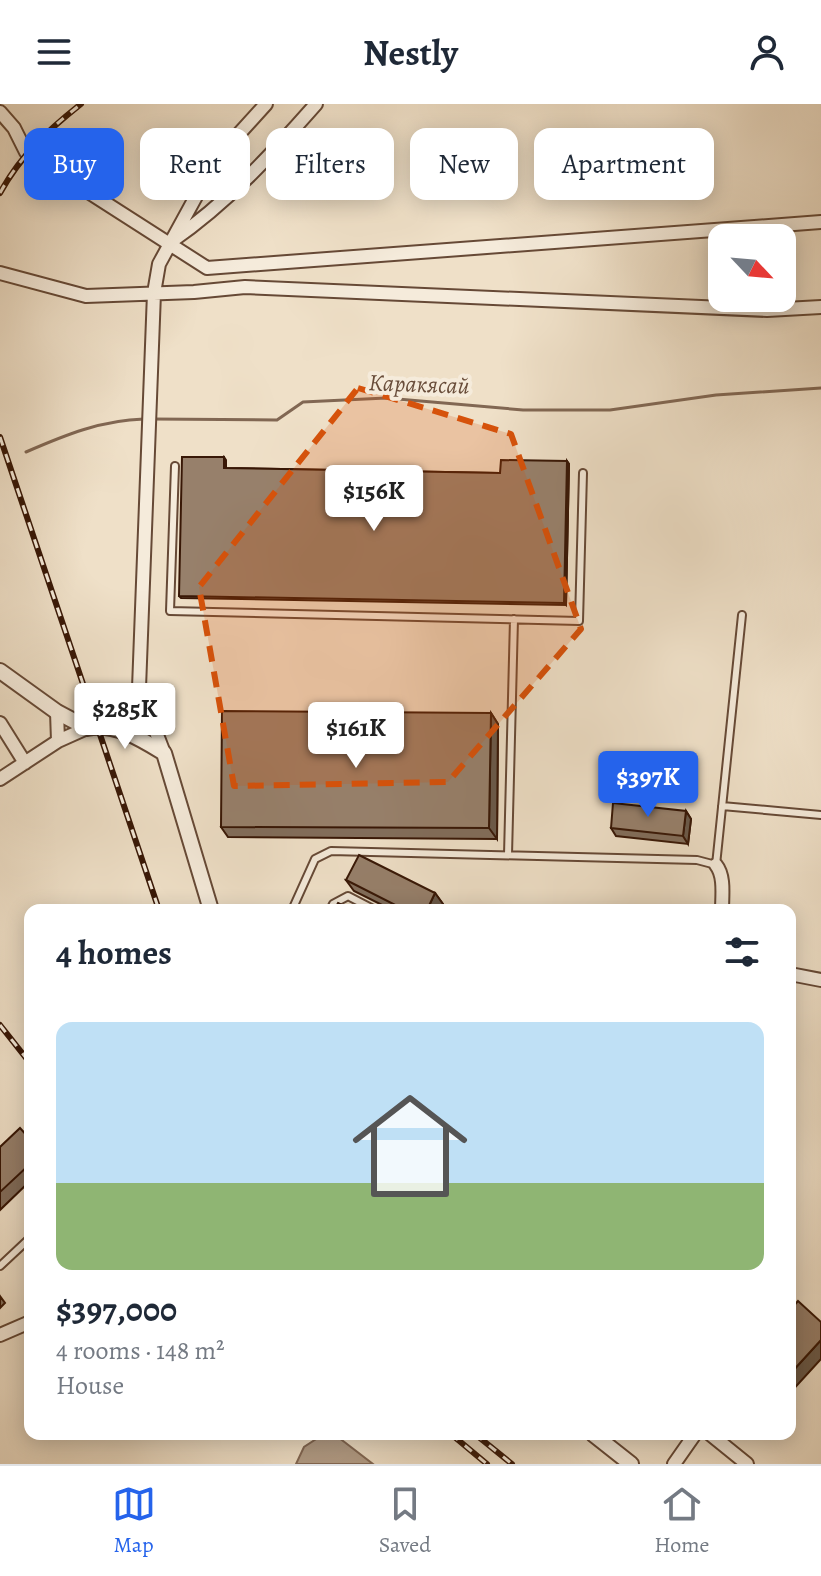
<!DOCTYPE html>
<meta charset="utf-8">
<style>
body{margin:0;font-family:Alegreya,serif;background:#f2f2f3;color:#1f2937;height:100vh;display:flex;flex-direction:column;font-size:30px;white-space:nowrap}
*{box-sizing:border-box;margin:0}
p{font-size:26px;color:#747a83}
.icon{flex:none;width:44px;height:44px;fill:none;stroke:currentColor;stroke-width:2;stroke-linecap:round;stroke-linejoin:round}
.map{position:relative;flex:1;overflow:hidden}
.sheet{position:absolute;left:24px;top:800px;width:772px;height:536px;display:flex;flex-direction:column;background:#fff;border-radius:16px;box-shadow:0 4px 20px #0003}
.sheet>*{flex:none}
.hud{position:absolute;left:24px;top:24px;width:774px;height:72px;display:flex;gap:16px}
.needle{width:52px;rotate:116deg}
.controls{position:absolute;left:708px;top:120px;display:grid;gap:16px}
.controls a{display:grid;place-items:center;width:88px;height:88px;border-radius:16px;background:#fff;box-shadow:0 4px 20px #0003;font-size:40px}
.price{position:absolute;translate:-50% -68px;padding:0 18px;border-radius:8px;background:#fff;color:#222;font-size:26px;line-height:52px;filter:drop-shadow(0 2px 4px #0008)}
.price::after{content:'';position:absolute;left:50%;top:48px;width:24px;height:18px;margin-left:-12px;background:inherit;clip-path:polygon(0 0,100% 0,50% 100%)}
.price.current{background:#2563eb;color:#fff}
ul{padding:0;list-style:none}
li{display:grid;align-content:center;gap:16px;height:424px;padding:0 32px}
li+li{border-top:2px solid #e0e1e3}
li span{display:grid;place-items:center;height:248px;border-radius:16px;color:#555}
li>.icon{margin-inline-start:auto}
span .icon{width:144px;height:144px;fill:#fffc;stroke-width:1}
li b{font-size:34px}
h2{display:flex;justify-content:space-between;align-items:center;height:96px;padding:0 32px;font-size:34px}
.pill{padding:0 28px;border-radius:16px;background:#fff;box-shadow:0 4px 20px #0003;font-size:28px;line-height:72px}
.pill.current{background:#2563eb;color:#fff}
header{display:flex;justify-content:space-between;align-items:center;height:104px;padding:0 32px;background:#fff;font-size:36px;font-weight:600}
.tab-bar{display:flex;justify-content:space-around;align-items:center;height:112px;border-top:2px solid #e0e1e3;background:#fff;font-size:22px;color:#747a83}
.tab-bar a{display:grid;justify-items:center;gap:4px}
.tab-bar .current{color:#2563eb}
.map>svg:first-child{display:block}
</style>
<header><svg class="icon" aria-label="menu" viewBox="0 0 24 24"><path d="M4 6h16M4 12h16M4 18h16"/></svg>Nestly<svg class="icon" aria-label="person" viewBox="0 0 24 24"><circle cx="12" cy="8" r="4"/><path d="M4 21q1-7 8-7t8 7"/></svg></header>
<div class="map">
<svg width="821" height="1360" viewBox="0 0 821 1360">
<rect width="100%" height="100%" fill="#efe0c8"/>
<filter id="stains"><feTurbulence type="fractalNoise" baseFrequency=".0025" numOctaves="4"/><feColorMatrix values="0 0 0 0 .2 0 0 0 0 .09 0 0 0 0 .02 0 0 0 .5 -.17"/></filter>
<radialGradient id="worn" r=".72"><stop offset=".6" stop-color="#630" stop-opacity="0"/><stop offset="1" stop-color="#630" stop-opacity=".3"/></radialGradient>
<path fill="#b19c86" stroke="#816753" stroke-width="2" d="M324,1330H334L373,1360H296L304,1343Z"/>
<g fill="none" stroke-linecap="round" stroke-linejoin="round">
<path stroke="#816753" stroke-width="3" d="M152,315L277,316L303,298L386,294L523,306H610L716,291L821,284
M26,348C65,331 102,316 144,315"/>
<defs>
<path id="service" d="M175,362L170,507L579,517L583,369
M722,702L821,711
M508,751L514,515
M292,806L315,755L331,747L697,756L716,761L742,511
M330,806L333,800L348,792L375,806
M0,1162L30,1134"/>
<path id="minor" d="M0,8L14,24L26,48L207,164L821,118
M172,137C227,99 272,50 316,0
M0,169L86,192L194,188L245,183L767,206L821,203
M57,608L58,637
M0,619L25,659
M97,622C118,614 128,603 139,584
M164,649L139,584L154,189L159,160L217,54L266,0
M0,675L58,637L87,624
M716,761C725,772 722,792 722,806
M790,870L821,876
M0,1231L30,1218
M710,1330L747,1360
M674,1360L695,1330"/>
<path id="tertiary" d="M0,567L57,608L87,624C115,618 141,635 164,649L211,806
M593,1330L631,1360"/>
</defs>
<use href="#service" stroke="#664936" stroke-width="10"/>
<use href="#minor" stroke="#664936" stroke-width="16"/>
<use href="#tertiary" stroke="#664936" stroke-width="18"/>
<use href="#service" stroke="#f5ebdb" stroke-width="6"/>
<use href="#minor" stroke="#f5ebdb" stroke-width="12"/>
<use href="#tertiary" stroke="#f5ebdb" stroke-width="14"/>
<defs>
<path id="rail" d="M0,89C21,51 47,27 81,0
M0,333L159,806
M0,921L30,959
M451,1330L487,1360
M475,1330L512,1360"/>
</defs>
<use href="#rail" stroke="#381706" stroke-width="6"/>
<use href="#rail" stroke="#f5ebdb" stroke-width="3" stroke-dasharray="9" stroke-linecap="butt"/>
</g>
<path fill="#826e5c" stroke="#381706" stroke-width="2" d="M224,353L226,356V364L500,369L567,357L569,360L566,501L181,494L179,492Z
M491,609L498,620L497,735L228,733L221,723Z
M686,707L691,715L688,740L616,732L611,724Z
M346,776L435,789L443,800L440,806H392L354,787Z
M30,1035V1077L0,1106V1043Z
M0,1192L5,1199L0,1204Z"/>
<path fill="#6a5a4b" stroke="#381706" stroke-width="2" d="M567,357L569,360L566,501L564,499Z
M491,609L498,620L497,735L489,724Z
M686,707L691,715L688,740L683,732Z
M435,789L443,800L440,806H427Z
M821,1236V1255L790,1289V1270Z"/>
<path fill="#97806b" stroke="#381706" stroke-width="2" d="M182,353H224V364L500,369L501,356L567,357L564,499L179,492Z
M222,607L491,609L489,724L221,723Z
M613,699L686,707L683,732L611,724Z
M359,751L435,789L427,806H405L346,776Z
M338,799L351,806H334Z
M20,1024L30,1035V1060L0,1088V1043Z
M798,1197L821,1218V1236L790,1270V1206Z"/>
<path fill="#d6520b" fill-opacity="0.2" stroke="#d6520b" stroke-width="6" stroke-dasharray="16 10" stroke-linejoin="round" d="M358,284L511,330L581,525L448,678L234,682L199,483Z"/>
<g text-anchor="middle" stroke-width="8" stroke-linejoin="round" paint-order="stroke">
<g font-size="24" font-style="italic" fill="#684c39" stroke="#f5ebdb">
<text transform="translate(419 280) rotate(2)" y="8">Каракясай</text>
</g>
</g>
<rect width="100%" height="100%" filter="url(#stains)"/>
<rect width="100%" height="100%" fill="url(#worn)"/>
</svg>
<div class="controls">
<a><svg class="needle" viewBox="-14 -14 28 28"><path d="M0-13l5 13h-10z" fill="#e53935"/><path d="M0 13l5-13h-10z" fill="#747a83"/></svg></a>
</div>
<b class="price" style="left:374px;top:429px">$156K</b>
<b class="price" style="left:125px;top:647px">$285K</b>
<b class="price" style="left:356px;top:666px">$161K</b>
<b class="price current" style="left:648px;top:715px">$397K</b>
<div class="hud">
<a class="pill current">Buy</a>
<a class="pill">Rent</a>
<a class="pill">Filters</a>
<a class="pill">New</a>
<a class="pill">Apartment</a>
</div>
<section class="sheet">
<h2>4 homes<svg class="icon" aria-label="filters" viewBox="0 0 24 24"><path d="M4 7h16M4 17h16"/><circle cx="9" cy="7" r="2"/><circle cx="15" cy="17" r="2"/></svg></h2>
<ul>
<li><span style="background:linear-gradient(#bfe0f5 65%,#8fb573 0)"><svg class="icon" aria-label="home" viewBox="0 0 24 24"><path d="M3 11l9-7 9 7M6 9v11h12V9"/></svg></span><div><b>$397,000</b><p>4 rooms · 148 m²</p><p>House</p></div></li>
</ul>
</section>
</div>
<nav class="tab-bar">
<a class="current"><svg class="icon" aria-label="map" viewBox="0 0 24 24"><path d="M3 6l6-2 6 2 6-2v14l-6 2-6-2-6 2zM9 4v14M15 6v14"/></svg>Map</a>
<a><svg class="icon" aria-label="saved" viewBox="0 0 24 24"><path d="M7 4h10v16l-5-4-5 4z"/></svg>Saved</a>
<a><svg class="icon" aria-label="home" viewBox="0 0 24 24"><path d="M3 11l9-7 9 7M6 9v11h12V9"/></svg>Home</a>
</nav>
